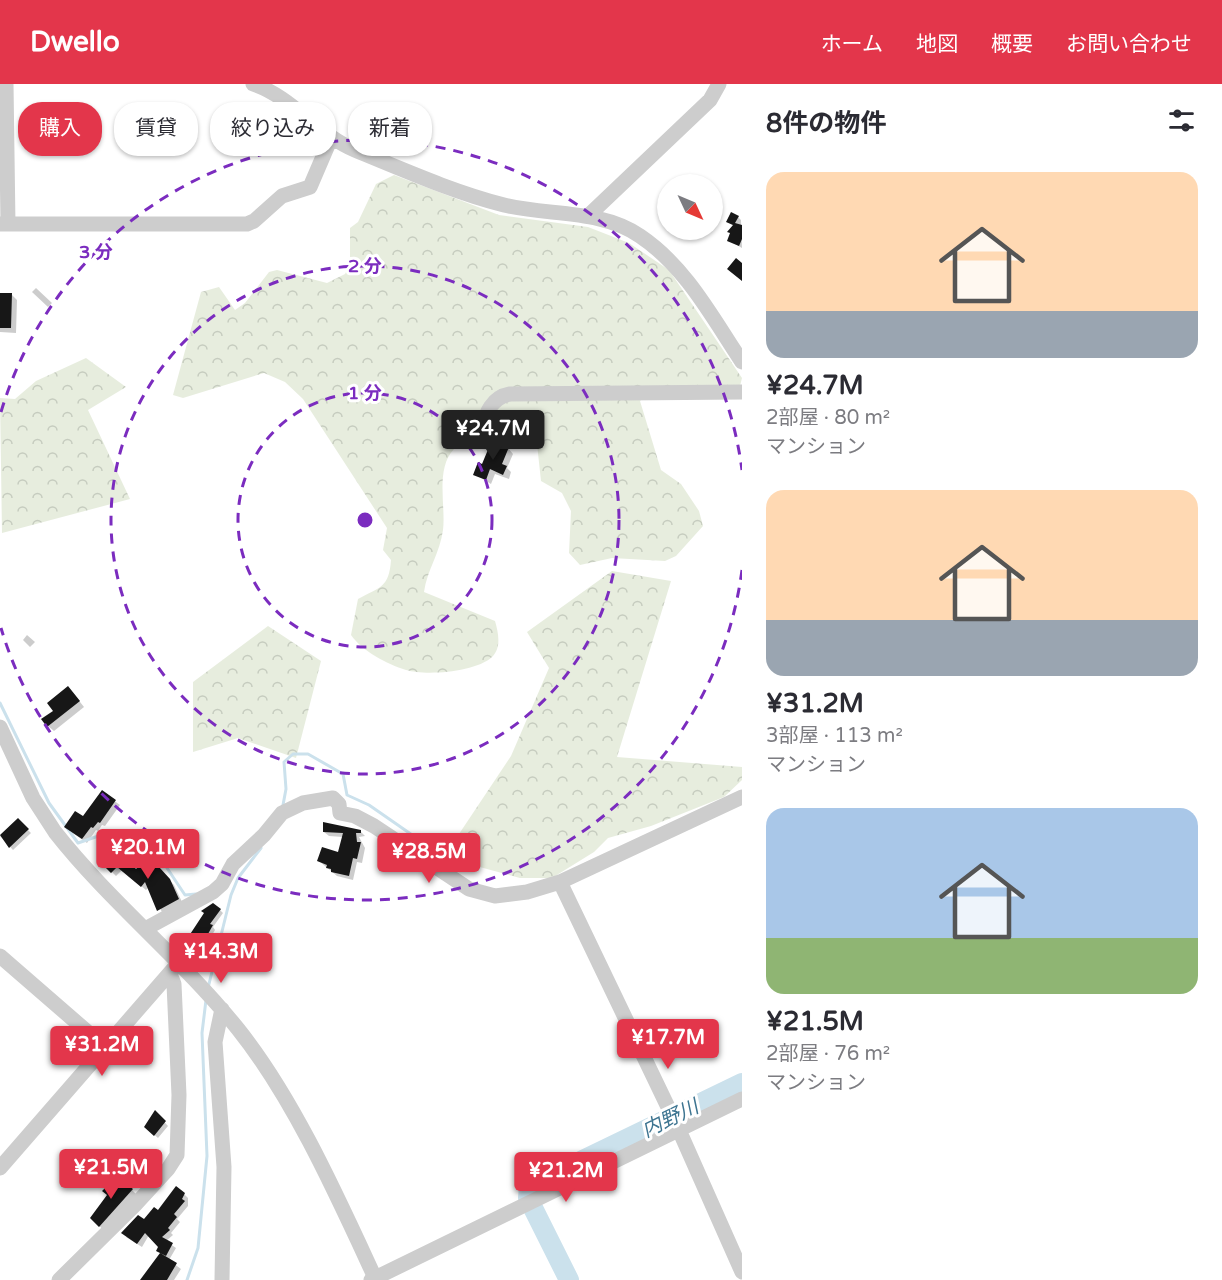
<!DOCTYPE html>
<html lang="ja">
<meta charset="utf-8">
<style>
body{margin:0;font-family:"Varela Round","Noto Sans JP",sans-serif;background:#f7f7f7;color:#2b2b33;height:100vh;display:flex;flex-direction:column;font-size:22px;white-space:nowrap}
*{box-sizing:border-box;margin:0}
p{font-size:20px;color:#7c7c81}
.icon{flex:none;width:33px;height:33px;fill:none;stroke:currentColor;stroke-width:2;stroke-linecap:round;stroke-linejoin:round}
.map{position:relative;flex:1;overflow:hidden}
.details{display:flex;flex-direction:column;background:#fff;width:480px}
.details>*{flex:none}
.hud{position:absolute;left:18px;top:18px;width:570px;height:54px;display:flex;gap:12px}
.needle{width:39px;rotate:134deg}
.tools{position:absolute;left:657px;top:90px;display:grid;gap:12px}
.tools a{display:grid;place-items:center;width:66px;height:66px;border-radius:50%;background:#fff;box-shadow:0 2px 4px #0004;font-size:30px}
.price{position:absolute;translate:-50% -51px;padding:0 14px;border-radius:6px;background:#e3364b;color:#fff;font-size:20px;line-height:39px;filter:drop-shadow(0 2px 3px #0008)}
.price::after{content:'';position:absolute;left:50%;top:36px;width:18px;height:14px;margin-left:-9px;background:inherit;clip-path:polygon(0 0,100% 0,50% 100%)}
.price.selected{background:#222;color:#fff}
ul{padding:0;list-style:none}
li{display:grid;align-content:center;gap:12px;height:318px;padding:0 24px}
li span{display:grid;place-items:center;height:186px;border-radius:18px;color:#555}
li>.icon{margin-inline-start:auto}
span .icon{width:108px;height:108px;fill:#fffc;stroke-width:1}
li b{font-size:26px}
h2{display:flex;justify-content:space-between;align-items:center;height:72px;padding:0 24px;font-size:26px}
.tag{padding:0 21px;border-radius:24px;background:#fff;box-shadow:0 2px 4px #0004;font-size:21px;line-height:54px}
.tag.selected{background:#e3364b;color:#fff}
header{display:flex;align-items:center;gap:36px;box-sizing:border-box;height:84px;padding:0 30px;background:#e3364b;color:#fff}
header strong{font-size:28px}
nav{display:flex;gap:33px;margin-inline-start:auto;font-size:21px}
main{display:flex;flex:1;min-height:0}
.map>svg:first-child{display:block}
</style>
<header>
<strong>Dwello</strong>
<nav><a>ホーム</a><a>地図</a><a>概要</a><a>お問い合わせ</a></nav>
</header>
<main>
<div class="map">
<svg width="742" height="1196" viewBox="0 0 742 1196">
<defs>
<pattern id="forest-crowns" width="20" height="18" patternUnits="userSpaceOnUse" patternTransform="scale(1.5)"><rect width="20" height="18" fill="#e7edde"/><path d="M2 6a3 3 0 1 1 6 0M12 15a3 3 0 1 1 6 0" fill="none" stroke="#c6ccbf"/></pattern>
</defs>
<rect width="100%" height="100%" fill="#fff"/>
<path fill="url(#forest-crowns)" d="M394,91L499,131L588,143L629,159L669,186L742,294L740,302L646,311L640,317L661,386L681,400L699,427L703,442L676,472L665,477L612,474L580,481L569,469L571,427L562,409L541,397L537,360L494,334C482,344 465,353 454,365C435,385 446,422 443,446C440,469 427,486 424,508L495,537C498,547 502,564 492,573C476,588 426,592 406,586C387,580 362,567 351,551L358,515C380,503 389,504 391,476L383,466L387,444L303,315L285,298L264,289L183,314L173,311L201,208L219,203L235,226L245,219L269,188L277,186L327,199L345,190L350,181V144L358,138L376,100Z
M86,274L126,303L88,326L130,415L2,449L0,314L15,315L36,297Z
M612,487L671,497L617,673L742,683V696L724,713L651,742L608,754L594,768L552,794H520L465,779L457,753L511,672L549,584L527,548Z
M268,542L321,577L296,674L238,654L193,668V598Z"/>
<path fill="#0003" d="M738,133L741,136L742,164L728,156L734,142L728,138Z
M36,204L52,219L48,223L32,208Z
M0,210L12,211L17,216L16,249L0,248Z
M508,364L513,370L507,384L511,388L509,395L495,390L491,400L475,390Z
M27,551L35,558L30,563L23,556Z
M73,609L84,623L54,647L48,642Z
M102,708L120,721L105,742L102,741L98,747L96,746L87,759L70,747L83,735Z
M18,736L31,749L13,766L0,752Z
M324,748H361L365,752L359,753L365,764L362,779L357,778L353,796L337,792L319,777L339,770L343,753L329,752Z
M119,771L136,787L149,774L174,801L183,820L163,830L149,803L146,806L122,786L116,792L107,783Z
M220,826L223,829L213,843L215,846L202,868L190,861L187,858Z
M155,1028L168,1042L158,1054L149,1046Z
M132,1106L137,1111L105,1147L97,1140Z
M184,1110L188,1114V1122L177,1135L180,1138L171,1149L173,1151L166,1157L176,1164L169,1176L181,1185L174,1196H146L144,1193L161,1169L160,1163L149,1151L142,1163L126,1153Z"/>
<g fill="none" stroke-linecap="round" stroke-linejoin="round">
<path stroke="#cbe1ec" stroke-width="3" d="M0,619L49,719L78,759L110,748L116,749L163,778L185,811L196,810
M283,721L286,705L284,678L293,670H308L343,690L347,711L369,721L441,771L438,778
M208,904L231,811L238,794L261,764
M187,1196L198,1164L207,1072L202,949L206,916"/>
<path stroke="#cbe1ec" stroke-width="20" d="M569,1196L528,1114L529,1102L742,999"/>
</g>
<path fill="#171717" d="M731,128L739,132L735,139L742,141V155L739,162L727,157L730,149L727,148L733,141L726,138Z
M736,174L742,179V197L727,185Z
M0,209H12L11,244H0Z
M492,356L509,363L502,380L507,382L503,391L490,385L486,396L473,391L478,378L482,380Z
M68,602L80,617L47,643L41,635L53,627L47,619Z
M102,706L116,716L100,739L98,738L93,744L91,743L82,755L64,743L75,727L83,732Z
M18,734L29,745L9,764L0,751Z
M323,738L361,746V749H356L357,758H361L357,775L353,774L349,792L331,788V785L326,784L327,781L317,777L322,763L338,768L343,749L323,748Z
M119,769L136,785L149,772L170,795L179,815L157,827L145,798L141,803L117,783L111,789L105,783Z
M213,819L221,825L210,840L213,841L199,866L185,858L204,829L201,827Z
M155,1026L166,1037L154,1052L144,1043Z
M117,1092L133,1105L99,1143L90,1134L107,1111L102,1107Z
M176,1102L185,1109L182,1115L185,1117L174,1130L177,1133L168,1144L170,1146L162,1153L173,1159L166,1172L156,1167L158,1163L145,1149L137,1160L121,1149L138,1131L144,1135L154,1123L158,1126Z
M160,1169L177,1179L167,1196H140Z"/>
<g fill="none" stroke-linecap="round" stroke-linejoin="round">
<path stroke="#cdcdcd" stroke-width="15" d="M6,0L8,140
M253,0C292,13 317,50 355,66C404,86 453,108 504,121C548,132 601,125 640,152C686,183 712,233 742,278
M588,132L710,16L719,0
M0,140H247L254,137L282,112L310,103L331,54
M478,354C485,335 488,314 510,310L742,308
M0,643L33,714L55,748C110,818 182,875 238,945C294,1015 338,1114 376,1196
M560,798L679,1046L742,1188
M145,845L213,808L222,800L233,780L264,751L282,729L303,719L333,714L339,720L340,729L355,732L374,742L469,805L495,812L527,808L560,798L742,713
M0,872L106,964
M222,925L215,958L224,1083L222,1196
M0,1084L175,883
M59,1196L135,1121L168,1085L177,1071L179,1011L174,900L170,890
M371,1196L742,1015"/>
</g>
<g fill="none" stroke="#7b2cbf" stroke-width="3" stroke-dasharray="10 8">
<circle cx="365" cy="436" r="127"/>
<circle cx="365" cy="436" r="254"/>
<path d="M742 486A380 380 0 0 1 1 544M1 328A380 380 0 0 1 742 386"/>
</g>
<g text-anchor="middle" stroke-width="6" stroke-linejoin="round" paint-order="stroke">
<g font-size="20" font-style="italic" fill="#3e7591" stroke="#fff">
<text transform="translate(670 1034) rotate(-26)" y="7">内野川</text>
</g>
</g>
<circle cx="365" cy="436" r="9" fill="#7b2cbf" stroke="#fff" stroke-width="3"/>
<g font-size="18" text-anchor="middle" font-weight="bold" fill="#7b2cbf" stroke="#fff" stroke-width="6" stroke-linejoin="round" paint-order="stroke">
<text x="96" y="174">3 分</text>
<text x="365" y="188">2 分</text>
<text x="365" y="315">1 分</text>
</g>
</svg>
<div class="tools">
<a><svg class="needle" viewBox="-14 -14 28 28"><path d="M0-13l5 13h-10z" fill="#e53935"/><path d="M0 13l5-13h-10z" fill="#7c7c81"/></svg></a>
</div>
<b class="price selected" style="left:493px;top:377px">¥24.7M</b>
<b class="price" style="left:148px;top:796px">¥20.1M</b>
<b class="price" style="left:429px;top:800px">¥28.5M</b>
<b class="price" style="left:221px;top:900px">¥14.3M</b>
<b class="price" style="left:668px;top:986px">¥17.7M</b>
<b class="price" style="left:102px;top:993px">¥31.2M</b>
<b class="price" style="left:111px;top:1116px">¥21.5M</b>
<b class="price" style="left:566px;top:1119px">¥21.2M</b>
<div class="hud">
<a class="tag selected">購入</a>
<a class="tag">賃貸</a>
<a class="tag">絞り込み</a>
<a class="tag">新着</a>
</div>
</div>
<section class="details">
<h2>8件の物件<svg class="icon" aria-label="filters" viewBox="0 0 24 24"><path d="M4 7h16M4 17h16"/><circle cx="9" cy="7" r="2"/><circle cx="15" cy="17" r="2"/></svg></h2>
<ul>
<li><span style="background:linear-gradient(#ffd9b3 75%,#9aa5b1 0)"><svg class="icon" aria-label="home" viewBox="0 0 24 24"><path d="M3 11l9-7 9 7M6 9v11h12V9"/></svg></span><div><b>¥24.7M</b><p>2部屋 · 80 m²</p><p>マンション</p></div></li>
<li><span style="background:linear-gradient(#ffd9b3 70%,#9aa5b1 0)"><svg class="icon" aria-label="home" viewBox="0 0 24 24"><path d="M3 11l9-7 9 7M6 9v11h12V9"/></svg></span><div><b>¥31.2M</b><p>3部屋 · 113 m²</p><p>マンション</p></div></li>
<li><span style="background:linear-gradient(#a9c7e8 70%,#8fb573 0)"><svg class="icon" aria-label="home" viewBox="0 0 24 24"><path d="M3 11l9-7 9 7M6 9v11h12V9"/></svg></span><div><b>¥21.5M</b><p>2部屋 · 76 m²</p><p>マンション</p></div></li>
</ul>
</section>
</main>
